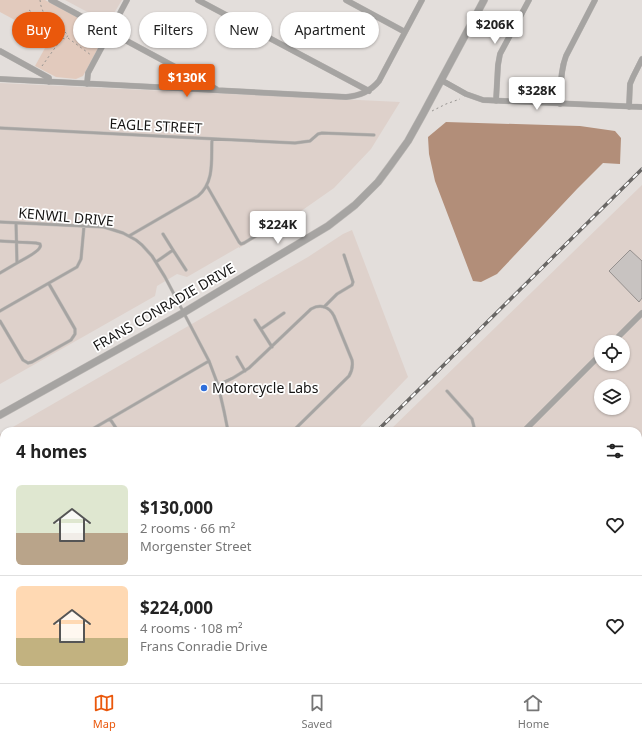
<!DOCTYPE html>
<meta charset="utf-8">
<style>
body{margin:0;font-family:"Noto Sans",sans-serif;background:#f2f2f2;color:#222;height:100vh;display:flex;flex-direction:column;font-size:15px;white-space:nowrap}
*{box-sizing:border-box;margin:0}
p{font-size:13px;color:#767676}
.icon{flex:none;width:22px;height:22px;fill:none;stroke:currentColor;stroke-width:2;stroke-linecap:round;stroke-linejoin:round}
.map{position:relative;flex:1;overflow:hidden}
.side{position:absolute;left:0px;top:427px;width:642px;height:256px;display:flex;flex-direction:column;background:#fff;border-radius:12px 12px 0 0;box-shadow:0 1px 3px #0004}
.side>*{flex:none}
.top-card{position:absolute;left:12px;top:12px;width:400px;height:36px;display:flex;gap:8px}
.fabs{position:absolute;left:594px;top:335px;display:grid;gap:8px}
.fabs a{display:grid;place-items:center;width:36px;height:36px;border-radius:50%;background:#fff;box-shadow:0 1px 3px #0004;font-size:20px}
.price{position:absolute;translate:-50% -34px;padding:0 9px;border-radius:4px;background:#fff;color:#222;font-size:13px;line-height:26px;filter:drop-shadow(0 1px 2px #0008)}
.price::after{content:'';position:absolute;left:50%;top:24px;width:12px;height:9px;margin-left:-6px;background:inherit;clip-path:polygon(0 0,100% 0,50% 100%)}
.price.current{background:#ea580c;color:#fff}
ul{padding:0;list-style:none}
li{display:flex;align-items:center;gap:12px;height:100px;padding:0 16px}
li+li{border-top:1px solid #e0e0e0}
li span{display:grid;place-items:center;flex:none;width:112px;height:80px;border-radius:6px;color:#555}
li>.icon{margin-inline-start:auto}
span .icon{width:48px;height:48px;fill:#fffc;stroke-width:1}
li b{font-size:17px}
h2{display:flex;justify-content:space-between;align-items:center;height:48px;padding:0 16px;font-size:17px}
.pill{padding:0 14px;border-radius:18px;background:#fff;box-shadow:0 1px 3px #0004;font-size:14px;line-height:36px}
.pill.current{background:#ea580c;color:#fff}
.menu{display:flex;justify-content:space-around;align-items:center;height:56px;border-top:1px solid #e0e0e0;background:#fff;font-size:11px;color:#767676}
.menu a{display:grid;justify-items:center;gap:2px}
.menu .current{color:#ea580c}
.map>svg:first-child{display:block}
</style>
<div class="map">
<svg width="642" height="683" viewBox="0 0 642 683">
<rect width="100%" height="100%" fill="#e3dedb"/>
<path fill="#ded1cb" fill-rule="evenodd" d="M65,0H122L108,23Z
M0,83L400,102L371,149L334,188L294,216L239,248V247L187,277L177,274L157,286L155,296L0,384Z
M642,185V683H215L211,679H638V431H389ZM601,342H623V364H601ZM601,386H623V408H601Z
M352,230L408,377L356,431H6L308,257L343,234Z
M4,432V532L0,529V434Z"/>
<path fill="#e2cabd" d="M0,0H45L99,29L102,33L103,39L83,76L76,79L56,77L35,66L50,39L0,12Z"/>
<path fill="#b28e79" d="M446,122L580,126L615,131L621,138L620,164L603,163L577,189L497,274L481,282L473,281L435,181L429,154L428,137Z"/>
<path fill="#c8c3c1" stroke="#95908e" d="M630,250L642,261V298L639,302L609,271Z"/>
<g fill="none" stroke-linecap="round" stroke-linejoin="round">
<defs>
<path id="service" d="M0,128L295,143L310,141L318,134L322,133L374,135
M207,186L239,242L241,244L244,243L291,214
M0,222L104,227L123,233L136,240L142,245L152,256L165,277L209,361L218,385L224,411L228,431
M163,234L173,250
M129,236L198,196C215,182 211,159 212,139
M0,241L36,243L40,244C40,245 41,246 40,247C39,252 22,260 17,263
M156,262L173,250L186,270
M0,273L17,263L16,223
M324,307L337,294L352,285L353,282L344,255
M0,311L77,267L81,259L84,226
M255,320L272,347
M0,321L23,360L28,363L32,362L71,340L75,334V329L49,284
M261,329L284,313
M237,357L245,371
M218,385L233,378L249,368L311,309C320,304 329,306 334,316L352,360C353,366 352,371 349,376L293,431
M447,391L472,419L474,427L473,431
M110,419L118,431
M89,431L209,361
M0,464L4,462
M638,609L642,606
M218,679L220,683
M236,679L241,683
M263,679L268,683
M288,679L293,683
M464,679L467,683
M311,683L315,679
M388,683L391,679
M446,683L450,679
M489,683L494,679"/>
<path id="minor" d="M51,0L216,89
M198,0L369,91
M346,0L405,32
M0,51L49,78V82
M0,79L346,97C359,96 370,92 379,81L422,0
M441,80L466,94L483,100L642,107
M87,84L88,73L127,0
M496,101L498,65L500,54L529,0
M560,104C561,88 560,71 566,56L595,0
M629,107L630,84L633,77L642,59
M613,342L642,313
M524,431L601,354
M638,623L642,629
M0,650L4,654
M33,679L37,683
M576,683L582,679"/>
<path id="tertiary" d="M0,415L183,313L328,226L355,205L378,182L390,166L408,141L423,114L484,0"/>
<path id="secondary" d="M0,553L4,556
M0,569L4,573
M137,679L143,683
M160,679L165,683"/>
</defs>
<use href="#service" stroke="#bebab7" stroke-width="3.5"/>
<use href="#minor" stroke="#bebab7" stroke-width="6"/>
<use href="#tertiary" stroke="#bebab7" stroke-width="8"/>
<use href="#secondary" stroke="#bebab7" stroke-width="9"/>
<path stroke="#979491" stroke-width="1" stroke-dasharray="2 3" stroke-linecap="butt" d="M40,0L41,6L47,22
M29,10L61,33
M68,38L91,55
M42,66L62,38L65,39L67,37L68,35L65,32L61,33L60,35L62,38
M432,111L446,104L460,99"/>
<use href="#service" stroke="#a6a4a2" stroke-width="2.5"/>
<use href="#minor" stroke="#a6a4a2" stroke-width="5.5"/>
<use href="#tertiary" stroke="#a6a4a2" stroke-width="7"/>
<use href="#secondary" stroke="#8a8785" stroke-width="8"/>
<defs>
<path id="rail" d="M377,431L642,169
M191,683L193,679"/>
</defs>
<use href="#rail" stroke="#696765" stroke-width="3.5"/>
<use href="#rail" stroke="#fff" stroke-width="2" stroke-dasharray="6" stroke-linecap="butt"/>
</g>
<circle fill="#2f6edb" stroke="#fff" stroke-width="1.5" cx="204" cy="388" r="4"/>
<g text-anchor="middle" stroke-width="3.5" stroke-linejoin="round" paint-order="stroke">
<g font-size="14" fill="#151413" stroke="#fff">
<text transform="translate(156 126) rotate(3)" y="5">EAGLE STREET</text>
<text transform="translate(66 217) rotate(5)" y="5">KENWIL DRIVE</text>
<text transform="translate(164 307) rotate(-30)" y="5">FRANS CONRADIE DRIVE</text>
</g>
<g font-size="14" fill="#151413" stroke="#fff" text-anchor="start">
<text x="212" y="393">Motorcycle Labs</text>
</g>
</g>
</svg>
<div class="fabs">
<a><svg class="icon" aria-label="locate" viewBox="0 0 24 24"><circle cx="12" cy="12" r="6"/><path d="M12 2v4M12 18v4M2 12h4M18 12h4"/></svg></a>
<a><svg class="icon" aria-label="layers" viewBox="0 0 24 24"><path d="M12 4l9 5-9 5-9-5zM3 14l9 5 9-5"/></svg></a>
</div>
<b class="price" style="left:495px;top:45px">$206K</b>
<b class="price current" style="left:187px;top:98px">$130K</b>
<b class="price" style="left:537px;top:111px">$328K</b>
<b class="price" style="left:278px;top:245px">$224K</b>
<div class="top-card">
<a class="pill current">Buy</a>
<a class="pill">Rent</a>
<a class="pill">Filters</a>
<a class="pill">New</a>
<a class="pill">Apartment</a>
</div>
<section class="side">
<h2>4 homes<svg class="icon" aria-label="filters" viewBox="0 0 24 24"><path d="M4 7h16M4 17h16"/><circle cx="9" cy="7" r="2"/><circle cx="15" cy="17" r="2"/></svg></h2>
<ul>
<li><span style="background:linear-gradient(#dfe7d0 60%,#b9a48a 0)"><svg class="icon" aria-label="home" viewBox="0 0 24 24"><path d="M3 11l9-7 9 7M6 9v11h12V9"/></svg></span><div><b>$130,000</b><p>2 rooms · 66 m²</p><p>Morgenster Street</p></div><svg class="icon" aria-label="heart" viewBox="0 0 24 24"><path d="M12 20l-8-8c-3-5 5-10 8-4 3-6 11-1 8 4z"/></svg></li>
<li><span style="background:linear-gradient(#ffd9b3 65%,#c2b280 0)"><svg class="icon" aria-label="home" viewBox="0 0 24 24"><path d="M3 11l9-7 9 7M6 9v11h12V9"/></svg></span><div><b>$224,000</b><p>4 rooms · 108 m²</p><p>Frans Conradie Drive</p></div><svg class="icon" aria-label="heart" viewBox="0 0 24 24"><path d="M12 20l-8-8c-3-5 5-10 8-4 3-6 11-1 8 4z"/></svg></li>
</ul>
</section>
</div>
<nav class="menu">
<a class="current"><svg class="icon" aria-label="map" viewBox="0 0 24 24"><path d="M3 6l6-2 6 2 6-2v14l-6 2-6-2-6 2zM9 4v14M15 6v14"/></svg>Map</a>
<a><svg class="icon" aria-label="saved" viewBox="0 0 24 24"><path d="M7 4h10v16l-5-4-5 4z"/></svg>Saved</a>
<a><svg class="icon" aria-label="home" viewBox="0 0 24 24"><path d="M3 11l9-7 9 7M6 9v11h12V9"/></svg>Home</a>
</nav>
